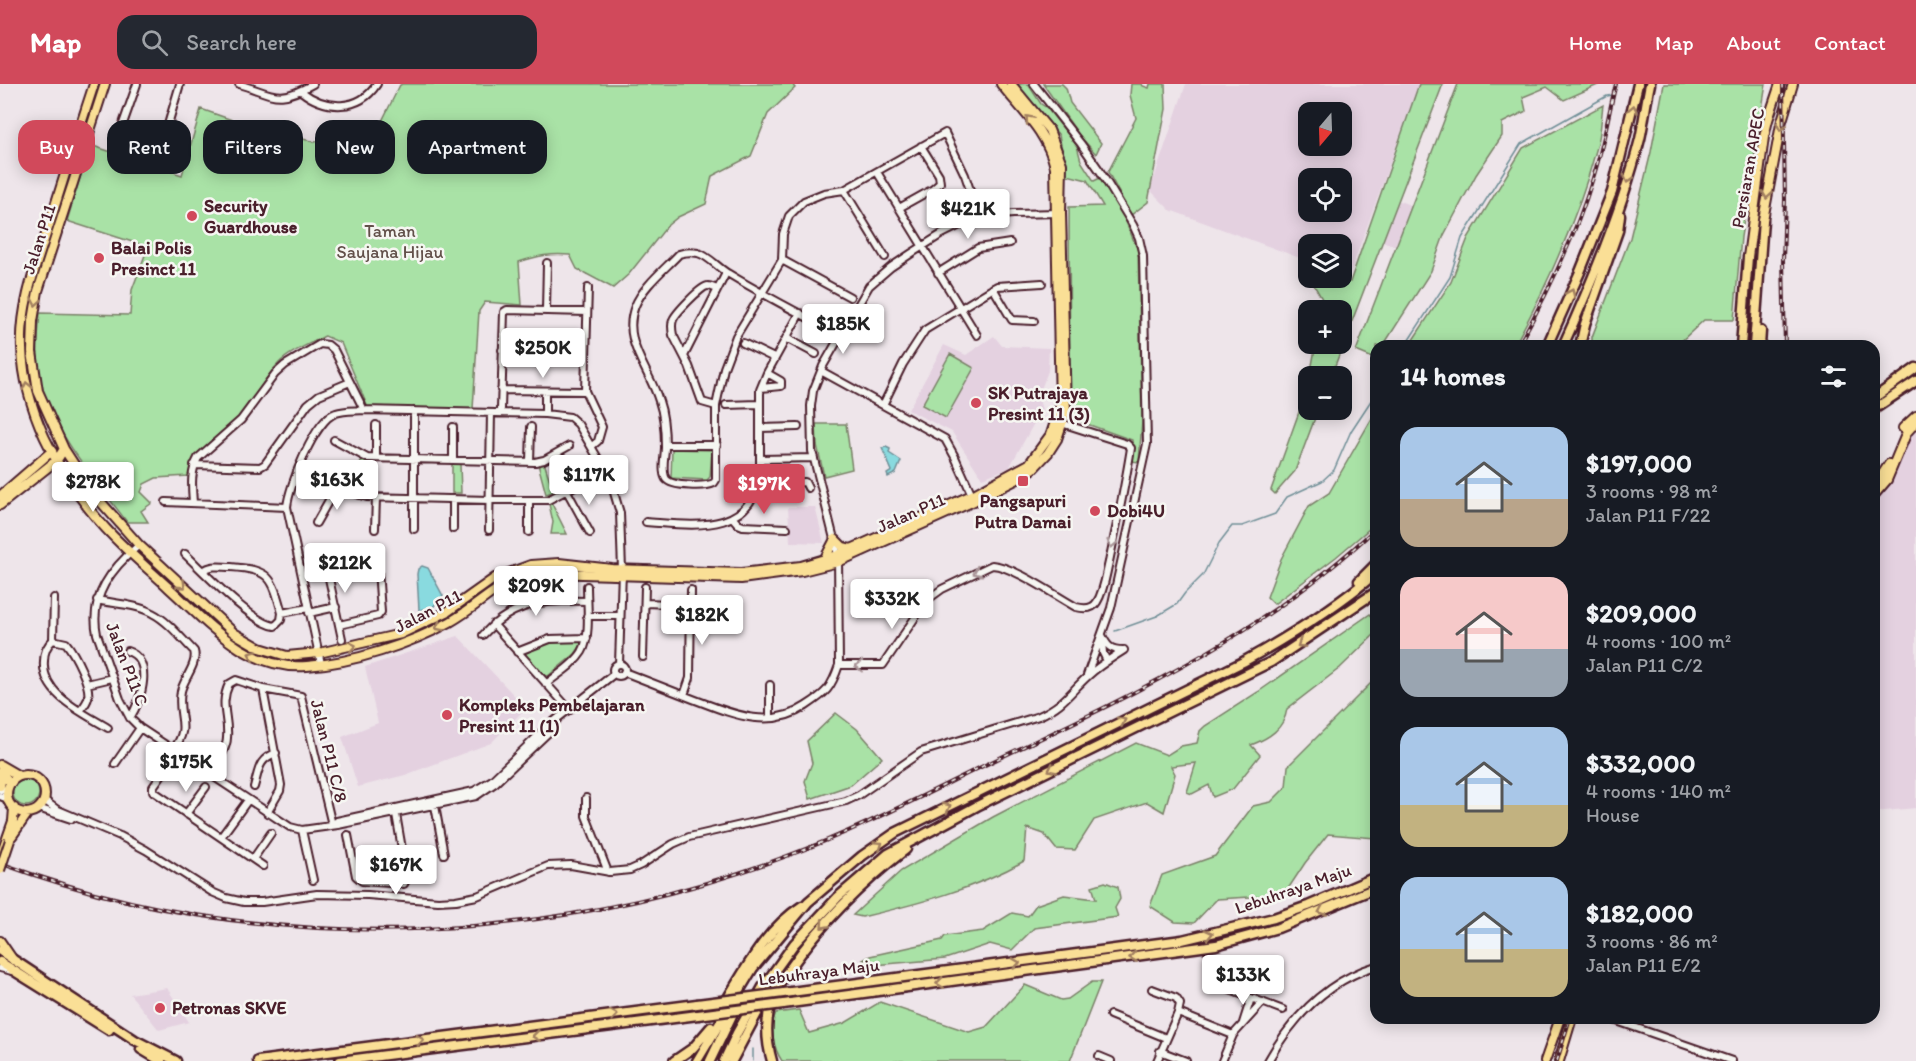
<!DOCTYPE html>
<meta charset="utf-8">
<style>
body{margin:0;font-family:Itim,sans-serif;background:#242831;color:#f1f3f6;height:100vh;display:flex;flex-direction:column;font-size:22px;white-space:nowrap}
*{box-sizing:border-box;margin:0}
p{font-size:20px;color:#9ea1a6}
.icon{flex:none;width:33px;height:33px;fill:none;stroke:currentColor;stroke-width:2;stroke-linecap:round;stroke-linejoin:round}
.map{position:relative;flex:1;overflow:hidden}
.drawer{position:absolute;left:1370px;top:256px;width:510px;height:684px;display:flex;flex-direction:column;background:#171b24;border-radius:18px;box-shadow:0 3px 15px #0003}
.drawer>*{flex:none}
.top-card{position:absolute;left:18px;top:36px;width:570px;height:54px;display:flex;gap:12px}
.needle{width:39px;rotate:199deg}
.buttons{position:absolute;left:1298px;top:18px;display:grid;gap:12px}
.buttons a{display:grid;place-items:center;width:54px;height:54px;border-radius:12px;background:#171b24;box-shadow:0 3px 15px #0003;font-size:30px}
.price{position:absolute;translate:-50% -51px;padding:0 14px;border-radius:6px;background:#fff;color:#222;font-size:20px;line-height:39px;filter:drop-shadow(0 2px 3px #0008)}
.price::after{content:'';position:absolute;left:50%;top:36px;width:18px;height:14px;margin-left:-9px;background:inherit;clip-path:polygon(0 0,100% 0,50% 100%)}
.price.active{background:#d1495b;color:#fff}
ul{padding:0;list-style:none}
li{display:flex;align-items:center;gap:18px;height:150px;padding:0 30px}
li span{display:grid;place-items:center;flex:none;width:168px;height:120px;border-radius:18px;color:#555}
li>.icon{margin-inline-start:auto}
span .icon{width:72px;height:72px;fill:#fffc;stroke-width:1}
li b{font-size:26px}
h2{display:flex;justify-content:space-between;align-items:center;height:72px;padding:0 30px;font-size:26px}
.chip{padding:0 21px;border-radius:18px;background:#171b24;box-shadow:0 3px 15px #0003;font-size:21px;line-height:54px}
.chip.active{background:#d1495b;color:#fff}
header{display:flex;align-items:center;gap:36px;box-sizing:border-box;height:84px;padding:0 30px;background:#d1495b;color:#fff}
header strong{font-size:28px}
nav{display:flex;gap:33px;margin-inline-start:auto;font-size:21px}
.search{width:420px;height:54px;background:#242831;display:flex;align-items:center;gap:15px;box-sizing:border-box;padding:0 21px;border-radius:18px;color:#9ea1a6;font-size:22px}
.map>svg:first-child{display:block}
</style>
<header>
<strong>Map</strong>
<div class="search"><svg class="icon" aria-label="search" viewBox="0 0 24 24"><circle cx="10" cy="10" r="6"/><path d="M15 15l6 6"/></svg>Search here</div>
<nav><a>Home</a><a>Map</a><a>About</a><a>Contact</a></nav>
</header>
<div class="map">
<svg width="1916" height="977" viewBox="0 0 1916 977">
<rect width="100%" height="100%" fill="#eee5ea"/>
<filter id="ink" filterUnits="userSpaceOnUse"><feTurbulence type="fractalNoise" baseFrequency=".0167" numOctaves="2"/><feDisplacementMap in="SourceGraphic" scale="12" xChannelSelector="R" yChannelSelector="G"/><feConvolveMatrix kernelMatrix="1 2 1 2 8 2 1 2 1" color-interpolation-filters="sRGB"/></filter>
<g filter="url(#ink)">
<path fill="#e4d1e0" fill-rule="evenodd" d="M1186,0H1419L1349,192L1341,189V160H1308V177L1170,126L1150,106ZM1308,28H1341V62H1308ZM1308,94H1341V128H1308Z
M1397,116L1415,123L1405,150L1401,148L1395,162L1382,157Z
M994,252L1002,262L1049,264L1048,287L1038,313L1042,325L1009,384L982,394L952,348L908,326L944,261L966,271Z
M1916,345V724L1874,728V415L1883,409L1897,387L1908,351Z
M788,423H815L824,459L790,458Z
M458,552L526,624L491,659L405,691L358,703L342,653L378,639L365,583Z
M167,904L189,938L159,946L130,910Z"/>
<path fill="#a9e2a6" stroke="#7a8068" stroke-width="1.5" d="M402,0H792L795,4L768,30L751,72L712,92L706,120L678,133L668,141L629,190L613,204L577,185L570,171C551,169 537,172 519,178L522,221L485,218L479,227L473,325L368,324L341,259L325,252C311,259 293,266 281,277C264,293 254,316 239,333C221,354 195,365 188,392L156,394L144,400L141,408L152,419L141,427L148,438H127C97,398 48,343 40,293C36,272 38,250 40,229L130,231L132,206L148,163L67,137L90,61L182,91L201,25L249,42L315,58L356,51L382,37L400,1Z
M1014,0H1028L1041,20L1047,24L1077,62L1081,77L1094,97L1100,94L1122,128L1138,167L1142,337L1139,378L1132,377V356L1070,334L1069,123L1103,122L1087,96L1067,91L1059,51Z
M1043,0H1062L1066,4L1070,19L1101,59L1096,70L1079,51Z
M1131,0H1142L1143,2L1149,4L1150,0H1165L1166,25L1148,118L1131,131L1108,88L1136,34L1130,11Z
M1419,0H1443L1331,292H1310L1316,260H1341V226H1321L1322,215L1310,194H1339L1350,198Z
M1458,0H1600L1564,16L1547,3L1523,13L1526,27L1502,39V52L1476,91L1444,151L1431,187L1383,262H1376L1375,275L1356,267Z
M1664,0H1766L1741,153L1734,236H1704L1676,262H1592V253L1630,154L1651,68Z
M1603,21C1601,35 1601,50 1597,63C1578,132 1549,199 1514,262H1409L1451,198L1468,154L1523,64Z
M950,270L974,284L946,334L922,321Z
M1308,303V326H1318L1295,387L1275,410L1271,406Z
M1375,329V440L1336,473L1274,520L1267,513L1281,475L1309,422L1329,409Z
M816,340H846L852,385L824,392L817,361Z
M672,365L712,366L710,393L707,396L671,394Z
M362,376L368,379V392L364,393L363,408L352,404L360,392L356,388Z
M544,378L549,394L556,407L546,410L538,380Z
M452,380H460L461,409H452Z
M549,420H552L567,450H551L553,438Z
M1370,530L1375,537V550L1340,584L1287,625C1284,645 1269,654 1251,661L1260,671L1233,705L1213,713L1209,701L1192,710L1187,708L1196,679L1171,682L1175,690L1164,728L1147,718L1094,736L1075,766L1056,765L1044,750L1027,744L1024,777C975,805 917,820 862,833L853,831L901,787L993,733L1136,659L1167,671L1181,662L1197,659L1200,647L1205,642L1258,608Z
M551,556H581V561L575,570L548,592L544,591L524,570L525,566Z
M1375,595V754L1328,750L1305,779L1284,811L1217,815L1194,839L1175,838L1150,822L1162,791L1215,772L1253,722L1271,718L1286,703L1288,682Z
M836,629L857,645L882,674L851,701L810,715L805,697L812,679L807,657Z
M13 709a13 13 0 1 1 26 0a13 13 0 1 1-26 0Z
M1105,798L1118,803L1120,815L1115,824L1118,833L1034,844L1012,866L990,860L945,875L874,881L863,876L870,872L942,856L945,852L983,847L1012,829L1028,832L1036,821L1064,811L1096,815L1092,802Z
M1092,898H1101L1070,977H782C774,965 768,943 776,929L799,926L809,949L845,939L880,918L969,948L986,943L1025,901L1061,916L1068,915Z"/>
<path fill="#89dadf" stroke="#708f97" stroke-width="1.5" d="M886,363L890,365L889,369L901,377L896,389L888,393L887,390L892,387L882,364Z
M422,482L428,484L443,512L432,524L419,526L417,490L418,485Z"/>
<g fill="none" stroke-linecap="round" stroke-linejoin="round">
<path stroke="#708f97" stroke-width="1.5" d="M1405,262L1450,193L1462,154L1521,60L1607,12L1613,11
M1115,547L1157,532L1177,520L1185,509L1203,491L1219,459L1232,442H1242L1275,430L1287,413L1322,397L1334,386L1351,347L1376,309
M753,977V965"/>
<defs>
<path id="minor" d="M239,0C275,11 277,20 313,0
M1034,0L1081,60L1100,87L1133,141L1139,154L1143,172L1147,360L1111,524L1087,591
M301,7C325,26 359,28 377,0
M117,57L137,0
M159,71L180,0
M877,88L977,251
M933,105L948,131
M844,106L885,173
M899,124L933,105L940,99L939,91L921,62
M782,176L850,213
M938,189L978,164L1010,159
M588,204L585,307L602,343L598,357L592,362
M993,204L1012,236L1034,237
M546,226L547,179
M840,251C803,231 765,212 729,190C719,185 709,172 698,169C692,168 685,168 679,170C665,185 643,202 635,222C621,257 650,286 659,317C664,331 665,348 665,363C665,372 661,387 666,395C672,403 706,403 714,399L716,396V322L724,284L736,252L782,176L783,150L789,132L804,117L824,109L844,106L945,49L965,91L979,133
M786,254L816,270
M743,259L774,274
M502,266L585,268
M684,272L726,189
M821,287L945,355L955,373L973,413
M761,304L781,302V297L767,289
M501,306L585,307
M545,307V330
M726,321L759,320
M883,321L903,280L925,246L997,202L1042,199
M716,322L702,318L689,282L673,251C672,246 671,241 673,236C675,230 701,202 708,202C711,202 714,204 717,205
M501,325L504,228L507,226L587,228
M414,327V445
M760,344L798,343
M334,356L367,374L535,378L544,376L569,362
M665,361H717
M376,374V341
M761,375L814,374
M453,376V343
M530,378L531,343
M194,381L260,383L265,380L308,320L319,311L350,298
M314,389L343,406L367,413L490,416H548L588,395
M759,400L805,398L808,404
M567,407L590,449
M453,415V445
M166,418L287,423
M193,419C192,404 190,388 198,374L241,336L275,290L285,281L320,260L328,261L334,266L364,326
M732,433L738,440L743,442L787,444
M646,438C692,441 752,452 760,389V306L767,289L800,229
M316,439L337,402
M375,445L376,413
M489,446L491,329
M529,448V416
M139,461C112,484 89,512 97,550L120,615L130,634L140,644L290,743L302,746L338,741L476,712L495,699L551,646L557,636
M185,470C204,488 252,539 275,542L281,536L282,529L308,524
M324,471L342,555
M203,487C212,480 221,483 231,483C270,486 272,492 282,529
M327,487H378
M97,516C115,520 136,520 152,529C168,537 181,554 194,567C198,580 184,594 181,607C176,633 192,642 173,666
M646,519L691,521
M309,529L336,523
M587,532H620
M493,540L570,626
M339,541L378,532L381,528L377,471
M483,551C514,517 545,516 587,517
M1102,551C1107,562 1110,566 1123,566
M53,556L54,514
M1102,557L1103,569L1107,577
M127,567C154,575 142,616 130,634
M517,568L550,555L587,554
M643,573L645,503
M321,580L287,423C289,402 315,335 336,329C345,326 356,327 364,326L545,330L570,333L578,340L610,395L620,429L622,486L619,580
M613 586a6 6 0 1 1 12 0a6 6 0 1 1-12 0Z
M839,581H883L927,516L942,505L992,481C1013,482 1056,512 1076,523C1084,525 1093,525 1097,518C1104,507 1106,490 1109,478C1117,440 1125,402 1131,364L1127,360L1058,338
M624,588C647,597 670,606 693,615C730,629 769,647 806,622C826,609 831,605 839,581L838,471L812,367L811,322L813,307L823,282L869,202L891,183L912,169L942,150L968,137L979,133L1013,130L1060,129
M87,600L112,594
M546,600C558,590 574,581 582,568C591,553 587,520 587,502
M263,605L281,701L280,707L267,729
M684,611L690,594L691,506
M80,627C83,623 87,619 88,614C91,601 75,570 66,559L53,556C47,561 44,569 44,577C41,611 84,629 108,644
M770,631V601
M219,677C222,670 227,662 227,654C229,633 219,621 229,600L236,596L263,605L301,612L332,741
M170,679L153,703V707L263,782
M115,680L140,644
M254,703C259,686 258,675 276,669
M0,706L8,705
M0,712L8,715
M586,714V732L608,788
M44,716L56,725L120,752L146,766L212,808L226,814L244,818H262L317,810L368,811L438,817L456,816L477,812L548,782L571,781L610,788L630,786L641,781L673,760L689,753L846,717L859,711L921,668L1039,632C1065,620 1069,609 1089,591C1100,581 1112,574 1124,566
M435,722L444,770
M38,724L71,735
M186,730L206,703
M332,741L337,737L474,707L492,696L548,642L614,590
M302,746L313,796
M348,751L356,792L362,797L404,800L407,794L396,730
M221,753L248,716
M253,775L271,749
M0,884L12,887
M1217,901L1283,926
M1152,905L1176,914L1180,920L1178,929L1157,977
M1178,929L1233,951
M1110,931L1166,954
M1608,934L1732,977
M1243,939L1251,914
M1160,967L1186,977
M1099,972L1111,977
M1222,977L1233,951L1263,918
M1268,977C1292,934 1327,897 1376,882"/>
<path id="major" d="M94,0C79,46 64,92 50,138C37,179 20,220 22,264C24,325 56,385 94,431C116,458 143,480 169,504C209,540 248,587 307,582C353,579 410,560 450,538C489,516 500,491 551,489L741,495L802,487L838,478L974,417L1016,396L1033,385L1048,369L1057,355L1066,328L1061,129L1062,80L1049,46L1011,0
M105,0L38,207L33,237L32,268L38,307L64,365L92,408L139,461L234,549L260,564L287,572L319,569L401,550L447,528L495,494L531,481L559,479L612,485L741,489L801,482L838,471L972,411L1029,380L1051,350L1060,323L1055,83C1047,48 1022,27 1001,0
M1763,136L1781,40L1793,0
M1748,173L1764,53L1768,36L1780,0
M1903,344L1916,332
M1874,403L1889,380
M1874,411L1887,396L1907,348L1916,338
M0,412L52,367
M0,421L57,376L64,365
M825,474L835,455L843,463L851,465
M0,681L19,692
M0,688L11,699
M0,689L2,693L0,702
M7 710a19 19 0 1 1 38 0a19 19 0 1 1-38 0Z
M12,752L28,729
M0,774L13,737L14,724
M0,857L13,876
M1545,977L1560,934
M1559,977L1572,934"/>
<path id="highway" d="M1547,262L1580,188L1612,108L1638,0
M1563,262C1593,196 1622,126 1640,55C1644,37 1646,18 1650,0
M1580,262L1585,240L1618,147L1620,131
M1741,262L1748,173
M1754,262L1763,136
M1760,262L1761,247
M1874,314L1916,284
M1874,325L1916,297
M1359,497L1376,480
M0,867L135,956L176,977
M0,878L109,946
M791,908L1182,856L1274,834L1308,822L1376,793
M725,919C746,884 766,845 802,822
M783,920L1216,861L1278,844L1376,804
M141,965L161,977
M258,977L697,920
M340,977L698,931
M674,977L693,964L711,943
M697,977L753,884L808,818L862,772L895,749L1243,578C1290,552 1335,524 1376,489
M710,977L737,921
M724,977L737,949L763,903L794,860L838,813L888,770L977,722L1271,578L1376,508
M732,977L769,907
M772,977C766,957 765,939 771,918C774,905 783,894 791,883C823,837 862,799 906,765"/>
</defs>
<use href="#minor" stroke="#4a1f2b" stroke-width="10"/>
<use href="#major" stroke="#4a1f2b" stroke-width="12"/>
<use href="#highway" stroke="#4a1f2b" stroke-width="13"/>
<use href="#minor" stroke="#f6f6f2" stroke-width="6"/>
<use href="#major" stroke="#fadf96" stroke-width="8"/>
<use href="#highway" stroke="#fadf96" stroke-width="8"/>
<defs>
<path id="rail" d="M1783,0L1785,116L1783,176L1785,262
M1518,262C1548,209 1575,153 1593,94C1603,64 1608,31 1616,0
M0,779C251,872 537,866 787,772C864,744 936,704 1010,669C1139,608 1272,544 1376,444
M1557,977L1570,934"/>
</defs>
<use href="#rail" stroke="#4a1f2b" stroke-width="4"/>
<use href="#rail" stroke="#f6f6f2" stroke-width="1.5" stroke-dasharray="4.5" stroke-linecap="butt"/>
<defs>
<path id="major-bridge" d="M0,786L10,756"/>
<path id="highway-bridge" d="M697,920L791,908
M698,931L783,920"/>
</defs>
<use href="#major-bridge" stroke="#4a1f2b" stroke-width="12" stroke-linecap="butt"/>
<use href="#highway-bridge" stroke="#4a1f2b" stroke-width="13" stroke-linecap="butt"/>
<use href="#major-bridge" stroke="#fadf96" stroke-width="8"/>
<use href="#highway-bridge" stroke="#fadf96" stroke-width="8"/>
</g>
<defs><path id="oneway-chevron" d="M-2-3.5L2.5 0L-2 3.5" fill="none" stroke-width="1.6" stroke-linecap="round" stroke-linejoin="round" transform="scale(1.5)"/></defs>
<g stroke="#a27f60">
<use href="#oneway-chevron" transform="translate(1633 25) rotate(-78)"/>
<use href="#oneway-chevron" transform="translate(1029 35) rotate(-131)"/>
<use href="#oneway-chevron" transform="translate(1781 43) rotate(103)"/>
<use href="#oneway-chevron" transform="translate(1628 95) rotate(106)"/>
<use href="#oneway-chevron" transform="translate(1767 111) rotate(99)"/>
<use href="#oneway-chevron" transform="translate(1571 209) rotate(-66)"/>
<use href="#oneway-chevron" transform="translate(36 218) rotate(100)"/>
<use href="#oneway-chevron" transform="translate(27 302) rotate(-103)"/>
<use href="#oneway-chevron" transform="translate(182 501) rotate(43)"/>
<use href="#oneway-chevron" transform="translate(439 543) rotate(153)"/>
<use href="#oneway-chevron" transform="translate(1301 560) rotate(147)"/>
<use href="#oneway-chevron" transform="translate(352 562) rotate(-12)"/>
<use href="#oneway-chevron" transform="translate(252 571) rotate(-156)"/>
<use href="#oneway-chevron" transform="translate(1122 637) rotate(-26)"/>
<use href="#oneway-chevron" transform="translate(1052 685) rotate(154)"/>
<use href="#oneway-chevron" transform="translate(947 723) rotate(-27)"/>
<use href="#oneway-chevron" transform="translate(879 761) rotate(-34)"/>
<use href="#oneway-chevron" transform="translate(1322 827) rotate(157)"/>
<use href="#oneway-chevron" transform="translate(824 841) rotate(132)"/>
<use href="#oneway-chevron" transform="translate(1209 850) rotate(-13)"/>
<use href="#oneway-chevron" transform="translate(1133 873) rotate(172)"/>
<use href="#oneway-chevron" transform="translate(1016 879) rotate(-7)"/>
<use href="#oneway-chevron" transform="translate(940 899) rotate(172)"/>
<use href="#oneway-chevron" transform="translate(614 931) rotate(-7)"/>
<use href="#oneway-chevron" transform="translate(536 952) rotate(173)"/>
<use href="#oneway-chevron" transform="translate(420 956) rotate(-7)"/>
</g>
<g stroke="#a99598">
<use href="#oneway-chevron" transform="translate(1112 460) rotate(102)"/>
<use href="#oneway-chevron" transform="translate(977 488) rotate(154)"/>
<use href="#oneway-chevron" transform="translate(859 582) rotate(-179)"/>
</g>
</g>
<g fill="#d1495b" stroke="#f6f6f2" stroke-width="2">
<circle cx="192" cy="132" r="6"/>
<circle cx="99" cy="174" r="6"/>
<circle cx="976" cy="319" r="6"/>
<rect x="1017" y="391" width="12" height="12" rx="3"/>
<circle cx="1095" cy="427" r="6"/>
<circle cx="447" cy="631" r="6"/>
<circle cx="160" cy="924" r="6"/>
</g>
<g text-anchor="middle" stroke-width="5" stroke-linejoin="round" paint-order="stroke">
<g font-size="18" fill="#4a1f2b" stroke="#f6f6f2">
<text transform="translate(1748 84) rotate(-80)" y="6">Persiaran APEC</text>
<text transform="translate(39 155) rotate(-72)" y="6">Jalan P11</text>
<text transform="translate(911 429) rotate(-24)" y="6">Jalan P11</text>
<text transform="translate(428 527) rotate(-28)" y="6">Jalan P11</text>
<text transform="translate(127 580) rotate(69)" y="6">Jalan P11 C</text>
<text transform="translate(329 667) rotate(76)" y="6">Jalan P11 C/8</text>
<text transform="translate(1293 805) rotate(-19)" y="6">Lebuhraya Maju</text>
<text transform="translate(819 888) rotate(-7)" y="6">Lebuhraya Maju</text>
</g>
<g font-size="18" font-weight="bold" fill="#4a1f2b" stroke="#f6f6f2" text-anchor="start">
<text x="204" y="128">Security<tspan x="204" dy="21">Guardhouse</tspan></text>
<text x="111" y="170">Balai Polis<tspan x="111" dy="21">Presinct 11</tspan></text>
<text x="988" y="315">SK Putrajaya<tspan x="988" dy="21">Presint 11 (3)</tspan></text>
<text x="1023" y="423" text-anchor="middle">Pangsapuri<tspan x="1023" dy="21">Putra Damai</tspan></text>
<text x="1107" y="433">Dobi4U</text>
<text x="459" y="627">Kompleks Pembelajaran<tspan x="459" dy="21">Presint 11 (1)</tspan></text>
<text x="172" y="930">Petronas SKVE</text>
</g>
<g font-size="18" fill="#62504a" stroke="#f6f6f2">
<text x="390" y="153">Taman<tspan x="390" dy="21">Saujana Hijau</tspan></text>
</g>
</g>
</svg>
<div class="buttons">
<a><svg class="needle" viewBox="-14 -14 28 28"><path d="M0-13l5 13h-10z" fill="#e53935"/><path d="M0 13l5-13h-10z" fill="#9ea1a6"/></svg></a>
<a><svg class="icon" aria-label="locate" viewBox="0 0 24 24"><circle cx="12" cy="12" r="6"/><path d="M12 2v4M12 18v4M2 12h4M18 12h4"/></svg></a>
<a><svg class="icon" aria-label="layers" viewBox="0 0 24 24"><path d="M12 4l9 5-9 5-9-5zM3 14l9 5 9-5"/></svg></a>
<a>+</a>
<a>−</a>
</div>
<b class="price" style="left:968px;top:156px">$421K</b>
<b class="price" style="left:843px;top:271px">$185K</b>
<b class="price" style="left:543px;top:295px">$250K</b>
<b class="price" style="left:589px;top:422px">$117K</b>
<b class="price" style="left:337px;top:427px">$163K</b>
<b class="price" style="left:93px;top:429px">$278K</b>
<b class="price active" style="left:764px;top:431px">$197K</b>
<b class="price" style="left:345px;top:510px">$212K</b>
<b class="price" style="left:536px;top:533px">$209K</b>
<b class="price" style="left:892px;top:546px">$332K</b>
<b class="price" style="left:702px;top:562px">$182K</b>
<b class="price" style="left:186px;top:709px">$175K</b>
<b class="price" style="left:396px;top:812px">$167K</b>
<b class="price" style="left:1243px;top:922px">$133K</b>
<div class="top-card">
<a class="chip active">Buy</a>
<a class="chip">Rent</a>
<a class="chip">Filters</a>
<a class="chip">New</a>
<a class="chip">Apartment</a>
</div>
<section class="drawer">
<h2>14 homes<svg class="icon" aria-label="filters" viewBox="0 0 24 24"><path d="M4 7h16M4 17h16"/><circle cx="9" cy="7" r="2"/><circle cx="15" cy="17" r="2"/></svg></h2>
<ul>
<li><span style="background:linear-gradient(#a9c7e8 60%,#b9a48a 0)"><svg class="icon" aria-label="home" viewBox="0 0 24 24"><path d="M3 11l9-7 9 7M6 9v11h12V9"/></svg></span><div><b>$197,000</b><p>3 rooms · 98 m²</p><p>Jalan P11 F/22</p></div></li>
<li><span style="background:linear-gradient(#f6c9c9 60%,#9aa5b1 0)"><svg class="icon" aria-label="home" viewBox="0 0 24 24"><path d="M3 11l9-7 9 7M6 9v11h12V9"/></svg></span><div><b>$209,000</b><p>4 rooms · 100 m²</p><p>Jalan P11 C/2</p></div></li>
<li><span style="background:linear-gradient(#a9c7e8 65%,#c2b280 0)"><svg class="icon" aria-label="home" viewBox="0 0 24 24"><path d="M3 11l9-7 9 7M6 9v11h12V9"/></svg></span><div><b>$332,000</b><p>4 rooms · 140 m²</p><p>House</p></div></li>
<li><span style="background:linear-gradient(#a9c7e8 60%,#c2b280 0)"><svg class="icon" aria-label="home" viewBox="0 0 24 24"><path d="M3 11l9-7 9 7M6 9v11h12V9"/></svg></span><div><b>$182,000</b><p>3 rooms · 86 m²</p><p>Jalan P11 E/2</p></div></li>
</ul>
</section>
</div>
